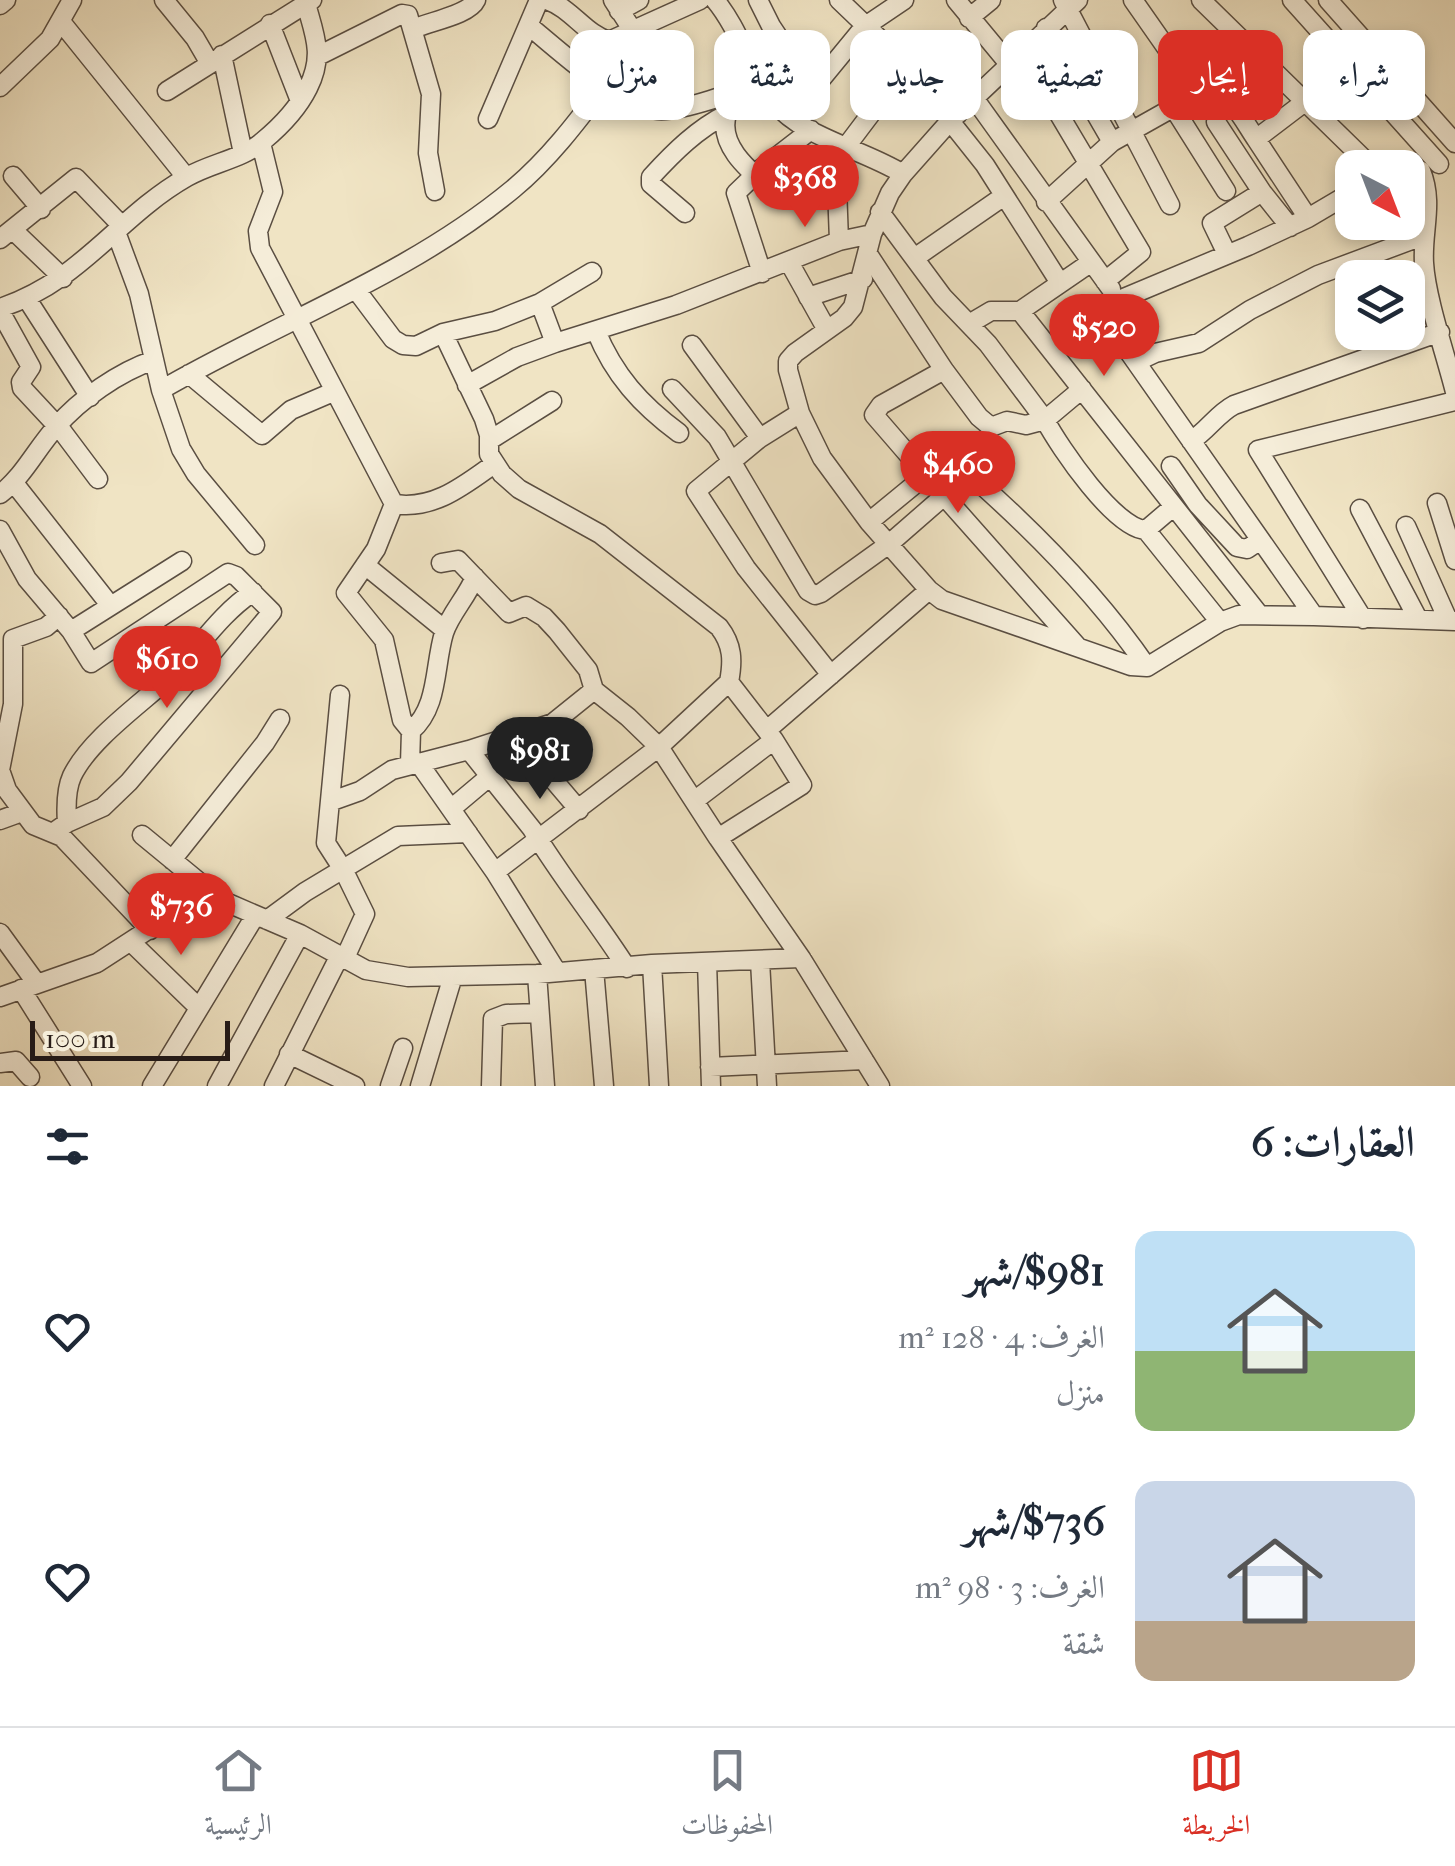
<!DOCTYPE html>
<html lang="ar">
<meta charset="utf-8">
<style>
body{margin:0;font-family:"IM FELL French Canon",Amiri,serif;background:#f2f2f3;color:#1f2937;direction:rtl;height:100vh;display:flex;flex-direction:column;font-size:38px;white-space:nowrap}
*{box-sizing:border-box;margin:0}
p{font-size:32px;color:#747a83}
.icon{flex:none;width:55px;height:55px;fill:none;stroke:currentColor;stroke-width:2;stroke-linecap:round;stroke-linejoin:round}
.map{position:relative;height:1086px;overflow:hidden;direction:ltr}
.details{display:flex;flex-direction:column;background:#fff;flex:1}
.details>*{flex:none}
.hud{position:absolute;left:30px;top:30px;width:1395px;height:90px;direction:rtl;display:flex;gap:20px}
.needle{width:65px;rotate:138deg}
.controls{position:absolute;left:1335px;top:150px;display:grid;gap:20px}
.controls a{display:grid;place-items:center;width:90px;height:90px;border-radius:20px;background:#fff;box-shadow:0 5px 15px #0003;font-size:50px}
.scale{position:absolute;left:30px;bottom:25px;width:200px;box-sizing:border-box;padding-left:10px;border:5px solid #281c17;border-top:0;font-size:28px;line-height:35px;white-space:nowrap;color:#281c17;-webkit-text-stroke:8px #f5edd9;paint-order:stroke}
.price{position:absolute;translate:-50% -85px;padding:0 22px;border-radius:35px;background:#d93025;color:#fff;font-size:32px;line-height:65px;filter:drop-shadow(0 2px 5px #0008)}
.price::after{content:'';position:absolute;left:50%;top:60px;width:30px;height:22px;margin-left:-15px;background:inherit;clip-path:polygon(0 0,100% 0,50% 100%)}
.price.on{background:#222;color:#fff}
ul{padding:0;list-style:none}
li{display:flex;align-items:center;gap:30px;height:250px;padding:0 40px}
li span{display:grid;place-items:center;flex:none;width:280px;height:200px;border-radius:20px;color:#555}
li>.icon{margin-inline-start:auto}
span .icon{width:120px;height:120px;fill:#fffc;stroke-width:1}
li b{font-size:42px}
h2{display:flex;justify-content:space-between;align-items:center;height:120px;padding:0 40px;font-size:42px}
.tag{padding:0 35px;border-radius:20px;background:#fff;box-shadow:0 5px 15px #0003;font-size:35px;line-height:90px}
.tag.on{background:#d93025;color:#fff}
.tabs{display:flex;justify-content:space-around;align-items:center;height:140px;border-top:2px solid #e0e1e3;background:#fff;font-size:28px;color:#747a83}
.tabs a{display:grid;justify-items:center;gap:5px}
.tabs .on{color:#d93025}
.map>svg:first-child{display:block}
</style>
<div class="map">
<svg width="1455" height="1086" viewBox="0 0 1455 1086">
<rect width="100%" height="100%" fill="#f0e4c4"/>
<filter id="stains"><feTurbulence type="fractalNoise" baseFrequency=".002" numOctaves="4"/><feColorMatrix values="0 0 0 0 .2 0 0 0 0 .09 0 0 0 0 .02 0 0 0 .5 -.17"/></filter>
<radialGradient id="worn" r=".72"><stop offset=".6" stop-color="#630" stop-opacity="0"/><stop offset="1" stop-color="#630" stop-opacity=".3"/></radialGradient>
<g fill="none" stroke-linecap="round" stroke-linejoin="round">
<defs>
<path id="minor" d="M164,0L195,38L209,62
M547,0C572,9 585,34 609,41L700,0
M613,0L682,106
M715,0C740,30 750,71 774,102C803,138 863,149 903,174
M758,0L771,26L813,89
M839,0L958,114
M956,0L1009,64
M1063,0L1170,205
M1078,0L950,121L903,174L890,193L872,234L853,307L844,318L795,353L788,361V370L800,413L822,458L869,522L929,590L942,600L1131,666L1147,667
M1133,0L1198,93
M1201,0L1373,168
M1292,0L1439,164
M1328,0L1455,143
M0,5L6,0
M619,11L639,0
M969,18L991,0
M62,23L186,177
M270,24L300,101
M529,26C559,50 619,107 658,110C682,112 739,91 762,81
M1046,28L1112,142
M413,29C431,21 469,15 476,0
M1022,52L1141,252L1105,281
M222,55L243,153
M320,55L402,14L408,15L431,94L428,153L435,191
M0,87L50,39L72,0
M167,91L312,0
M974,98L1111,289
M1173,107L1226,191
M790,117L864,27L904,0
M488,119L539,0
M950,121L985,165L1060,283
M1216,122L1262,192L1212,223L1227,254
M261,143L273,192L258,231L260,248L394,504L376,549L346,593L384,640L402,720L411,731
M836,160L839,241
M1408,172L1421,171C1434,203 1422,231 1424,263C1426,298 1446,356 1455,392
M13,176L41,209
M1262,192L1290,227
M1046,202L1112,142L1208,88C1232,95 1243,120 1256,139
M880,212L943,297L988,344L1045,420L1082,389
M685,213L651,184V177C674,152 697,129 727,114C717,146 751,172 773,191L836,160L879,103L912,71
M1308,218L1352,192
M14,231L63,278
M116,232L139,294L161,390L181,449L196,474L255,545
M0,239L76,178L122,226
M916,257L1004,196
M789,262L827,330
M762,273L736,193L762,168L811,130
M357,291L393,339L403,345L416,346L443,333L495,321L540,303L592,272
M808,297L863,279
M27,299L90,397
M540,303L555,343
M0,308C82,281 117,217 187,177C211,163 243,159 263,141C280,127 298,108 308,88C325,54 314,34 305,0
M0,311L31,367L21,382L22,388L62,431L98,479
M1020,311L1258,613
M969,324L991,311H1020L1090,263
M596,331C614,375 641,405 679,433
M443,333L484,419L489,435V454L502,474L519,489L600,534L719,627C733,645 733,661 729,682
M692,345L760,438
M1136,362L1155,353L1199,343L1250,310L1318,275L1425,235
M944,370L979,417L991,427L1007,421L1026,425L1045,420C1060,448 1115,529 1146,530
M189,374L262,435L291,410L333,392
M467,385L517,357L555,343L676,305L839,241L872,234
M672,389L717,437L808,591L815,595L821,593L889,544L944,496L874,415L881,405L944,370L868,254
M161,390C278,322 408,276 513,189C548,160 577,122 604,86
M800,413L760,438L696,491L746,568L831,675
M490,440L552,401
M1191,441C1208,430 1217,414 1234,405L1440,332
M1171,466L1198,505L1237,547L1247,549L1259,541
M14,483L110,605
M0,494C24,476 36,449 56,427C80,399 119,372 154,360
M1437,503L1455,560
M394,504C434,510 463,486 494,464
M1173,507L1146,530L1220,622
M1360,509L1418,619
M869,522L925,476
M1406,526L1448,620
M0,530L27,579L71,631L91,663L228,573L236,576L272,612L129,782L103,807L67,823L54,832
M441,563L458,560L509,613L526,606L544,617L557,631L588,670L594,690
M365,565L445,630
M59,616L46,627L13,639V704L0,770L7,790L33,825L62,837L150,930
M1314,616L1455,621
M1363,619L1258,450L1455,401
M71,631L182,561
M1077,646L944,496L958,481L970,477L975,479C1038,535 1099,597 1147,667L1220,622L1239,615L1314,616L1124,345L1107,312L1119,300L1248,246L1308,218L1256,139L1306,101
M729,682L774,740L802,785L718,838L659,747Z
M340,695L326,843L344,871L365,914L344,960
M767,730L929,590
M516,736L579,810
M418,762L495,872L557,972
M410,764L411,731C439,707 434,666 444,633C450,614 467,597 475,577
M332,801L360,791L392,770L469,750
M694,801L774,740
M451,809L489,777
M0,820L22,812
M67,823C66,808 66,789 72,776C90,739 141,704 171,676C199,648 220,614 253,592
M142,835L221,900L300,934L366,970L408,977L453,976L537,974L652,964L659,1086
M718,838L801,958L880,1086
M172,860L265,743L280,719
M495,872L659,747L628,717L594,690L553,723L469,750L532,829C561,877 597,921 627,968
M267,920L305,892L398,836L468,833
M0,933L37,984
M131,942L199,1008
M760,961L767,1086
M707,962L711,1086
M652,964L801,958
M594,969L604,1086
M537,974L545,1086
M21,989L82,1086
M0,997L97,963L171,915L203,888
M289,1054L355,1086
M0,1063L16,1061L30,1077
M710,1067L864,1060
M152,1086L255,916
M217,1086L300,934
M274,1086L339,957
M390,1086L403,1048
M420,1086L453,976
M491,1086L493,1019L506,1014L539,1013"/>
</defs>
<use href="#minor" stroke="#5a4e42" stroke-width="21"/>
<use href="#minor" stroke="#f5edd9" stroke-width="18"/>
</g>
<rect width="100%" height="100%" filter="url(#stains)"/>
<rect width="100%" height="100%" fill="url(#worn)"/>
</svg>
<div class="controls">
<a><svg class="needle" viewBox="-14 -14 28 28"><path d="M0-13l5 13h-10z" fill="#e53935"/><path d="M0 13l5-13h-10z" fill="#747a83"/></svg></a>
<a><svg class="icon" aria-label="layers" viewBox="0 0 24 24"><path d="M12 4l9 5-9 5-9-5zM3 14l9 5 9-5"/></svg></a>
</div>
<div class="scale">100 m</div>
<b class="price" style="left:805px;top:230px">$368</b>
<b class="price" style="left:1104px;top:379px">$520</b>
<b class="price" style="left:958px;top:516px">$460</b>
<b class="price" style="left:167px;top:711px">$610</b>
<b class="price on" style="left:540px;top:802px">$981</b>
<b class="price" style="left:181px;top:958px">$736</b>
<div class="hud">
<a class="tag">شراء</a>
<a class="tag on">إيجار</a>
<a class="tag">تصفية</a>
<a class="tag">جديد</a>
<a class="tag">شقة</a>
<a class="tag">منزل</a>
</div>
</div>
<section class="details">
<h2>العقارات: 6<svg class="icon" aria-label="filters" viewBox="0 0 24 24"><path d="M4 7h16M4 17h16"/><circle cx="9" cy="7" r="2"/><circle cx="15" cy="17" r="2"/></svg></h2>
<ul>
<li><span style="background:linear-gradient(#bfe0f5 60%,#8fb573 0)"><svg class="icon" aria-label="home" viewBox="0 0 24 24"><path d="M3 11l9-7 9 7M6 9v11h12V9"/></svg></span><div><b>$981/شهر</b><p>الغرف: 4 · 128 m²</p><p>منزل</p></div><svg class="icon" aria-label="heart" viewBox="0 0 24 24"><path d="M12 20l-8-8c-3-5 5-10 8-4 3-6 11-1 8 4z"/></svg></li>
<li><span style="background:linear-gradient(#c9d6e8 70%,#b9a48a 0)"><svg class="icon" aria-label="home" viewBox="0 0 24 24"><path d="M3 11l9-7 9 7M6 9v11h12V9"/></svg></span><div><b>$736/شهر</b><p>الغرف: 3 · 98 m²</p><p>شقة</p></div><svg class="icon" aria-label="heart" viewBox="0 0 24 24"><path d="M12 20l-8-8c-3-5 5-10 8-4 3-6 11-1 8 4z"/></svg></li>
</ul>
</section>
<nav class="tabs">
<a class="on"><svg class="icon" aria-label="map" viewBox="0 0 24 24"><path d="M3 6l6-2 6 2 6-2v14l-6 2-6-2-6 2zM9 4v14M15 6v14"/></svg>الخريطة</a>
<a><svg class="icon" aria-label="saved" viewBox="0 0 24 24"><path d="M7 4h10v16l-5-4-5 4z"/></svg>المحفوظات</a>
<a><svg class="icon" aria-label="home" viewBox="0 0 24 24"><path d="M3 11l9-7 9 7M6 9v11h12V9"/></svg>الرئيسية</a>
</nav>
